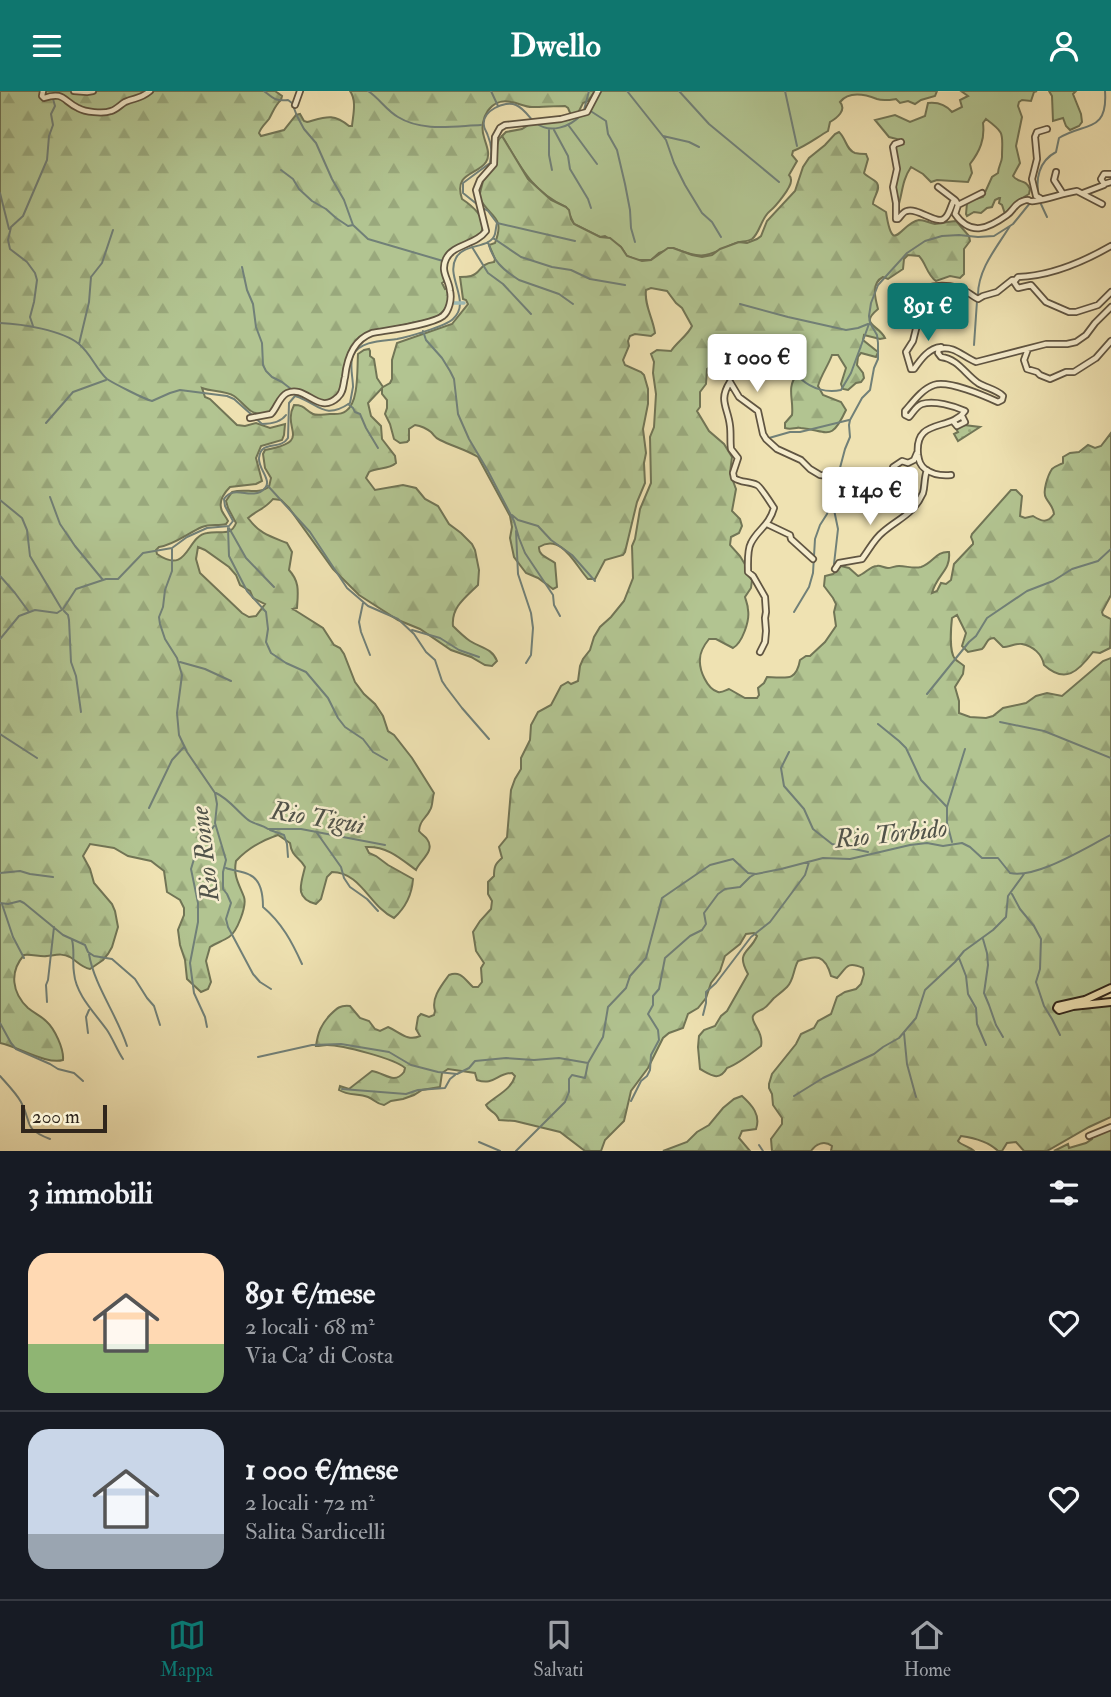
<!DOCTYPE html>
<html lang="it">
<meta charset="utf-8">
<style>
body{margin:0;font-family:"IM FELL Double Pica",serif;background:#20242c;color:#f1f3f6;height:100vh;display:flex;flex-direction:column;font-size:26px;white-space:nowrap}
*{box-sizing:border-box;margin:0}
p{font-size:23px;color:#9ea1a6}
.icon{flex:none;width:38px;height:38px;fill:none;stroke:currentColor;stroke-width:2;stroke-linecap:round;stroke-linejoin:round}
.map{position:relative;height:1060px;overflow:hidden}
.side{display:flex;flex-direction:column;background:#171b24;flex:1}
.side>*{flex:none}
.scale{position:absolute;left:21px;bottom:18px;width:86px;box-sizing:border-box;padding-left:7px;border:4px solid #30261c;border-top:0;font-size:19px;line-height:24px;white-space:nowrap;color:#30261c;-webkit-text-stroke:5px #f5eccd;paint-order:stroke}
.price{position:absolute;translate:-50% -60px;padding:0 16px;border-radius:7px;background:#fff;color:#222;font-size:23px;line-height:46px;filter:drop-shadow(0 2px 4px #0008)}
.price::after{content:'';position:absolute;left:50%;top:42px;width:21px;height:16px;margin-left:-10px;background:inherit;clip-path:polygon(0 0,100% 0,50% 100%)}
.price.active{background:#0f766e;color:#fff}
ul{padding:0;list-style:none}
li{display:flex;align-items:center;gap:21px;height:175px;padding:0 28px}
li+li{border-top:2px solid #363941}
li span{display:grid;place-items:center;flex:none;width:196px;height:140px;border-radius:21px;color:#555}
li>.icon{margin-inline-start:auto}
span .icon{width:84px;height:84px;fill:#fffc;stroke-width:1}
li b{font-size:30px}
h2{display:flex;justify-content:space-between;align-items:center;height:84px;padding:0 28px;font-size:30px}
header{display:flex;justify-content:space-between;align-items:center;height:91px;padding:0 28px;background:#0f766e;color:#fff;font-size:32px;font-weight:700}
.tab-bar{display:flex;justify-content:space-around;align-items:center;height:98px;border-top:2px solid #363941;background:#171b24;font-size:19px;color:#9ea1a6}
.tab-bar a{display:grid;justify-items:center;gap:4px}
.tab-bar .active{color:#0f766e}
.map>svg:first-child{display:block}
</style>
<header><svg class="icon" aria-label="menu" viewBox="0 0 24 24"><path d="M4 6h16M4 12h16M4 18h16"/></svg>Dwello<svg class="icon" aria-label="person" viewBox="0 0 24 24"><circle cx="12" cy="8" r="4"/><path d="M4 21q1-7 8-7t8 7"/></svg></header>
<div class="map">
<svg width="1111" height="1060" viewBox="0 0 1111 1060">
<defs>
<pattern id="forest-firs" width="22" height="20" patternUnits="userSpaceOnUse" patternTransform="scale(1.75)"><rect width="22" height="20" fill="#b2c491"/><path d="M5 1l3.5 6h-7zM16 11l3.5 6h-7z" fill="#99a87c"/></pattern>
<pattern id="park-dots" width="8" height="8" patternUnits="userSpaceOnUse" patternTransform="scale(1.75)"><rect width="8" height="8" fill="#b2c491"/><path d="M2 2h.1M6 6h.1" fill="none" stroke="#99a87c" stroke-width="1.8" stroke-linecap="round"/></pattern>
</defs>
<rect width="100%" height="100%" fill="#efe2b2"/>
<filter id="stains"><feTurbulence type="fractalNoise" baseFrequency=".00286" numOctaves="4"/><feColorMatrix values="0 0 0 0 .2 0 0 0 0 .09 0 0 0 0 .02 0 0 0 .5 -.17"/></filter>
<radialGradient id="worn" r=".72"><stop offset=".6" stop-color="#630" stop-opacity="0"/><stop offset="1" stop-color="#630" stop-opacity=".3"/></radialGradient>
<path fill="#b2c491" stroke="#717556" stroke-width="2" d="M600,0H937L935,5L921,9L915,13L908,10L900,12L896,8C889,9 883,10 877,8C864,3 849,0 840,11C847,19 837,27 830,31L828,40C816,47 806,55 793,60L792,64L797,70L789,84C790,85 791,87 791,89C792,96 775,116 770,120C761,127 760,142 752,148C747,151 741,150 736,152C705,165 706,170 673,157L659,162L651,169H637L627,165L621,156L605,145L600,146L574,133L566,116C532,101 520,75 502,45L506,41L522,38L530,33L568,29L589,21Z
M961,0H1037L1034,1L1031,10L1022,9L1019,11L1018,15L1022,26L1016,55L1020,72L1013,85C1019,93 1025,87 1030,98L1029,103L1016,111L1005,123L1002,114L999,112L1000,107H999L995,109L992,116L987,117L981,122L974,121L967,125L966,123L967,112L972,109L983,106L992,86L998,82C998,76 1002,71 1002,66C1002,42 1006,43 986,28L983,32C985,48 980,60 970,73L972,82L968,91L937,89L931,91L923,83L911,76C901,91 903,103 897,119L895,93L898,79L895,54L903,53L901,49L889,46L875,29L895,24L910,31L925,25L928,12C937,11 946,14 952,21L962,16L960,9L968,5Z
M1049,0H1076L1073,3L1081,23L1082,31L1079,35L1070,39L1066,35L1063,27L1053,30L1052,5Z
M1111,1037V1060H1054L1068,1053L1069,1057L1086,1052L1092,1048L1091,1045Z"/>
<path fill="url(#forest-firs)" stroke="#717556" stroke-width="2" fill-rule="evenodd" d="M0,0H275L282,5L281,9C275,14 273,21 269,28C265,33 261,36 259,42L261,45L284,39L296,24L300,23L304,30L307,31C326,26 333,22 349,35H352C353,24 357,10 350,0H595L588,10L583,12L578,22L571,24L568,17L565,15C554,15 543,16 532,16C524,16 519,12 511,11C491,6 478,28 484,46C486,54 491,63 486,71C478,84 453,81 462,108C474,116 489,129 480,144C460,154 432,162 445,190L442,192L445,198L448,197C451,211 445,222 432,228L370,241C340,259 350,275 339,303L326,312L290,300C280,312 268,330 251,320C245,316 240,309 234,305C225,299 212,301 202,297L205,306L210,308L237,334L245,335L256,332L270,337L285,333L284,344L282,349L261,355L256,367L262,390L256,393L230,396C224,402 218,411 222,420C224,424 226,426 228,430L226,433C218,435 210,433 202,436C188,442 174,454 159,456L156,459L157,463C189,485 186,445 207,442C219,439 231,446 236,432L228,417L226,410L232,401C246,397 257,404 269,396L271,387L265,377L263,363L265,359C314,350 281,339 294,314C305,314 305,319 313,323C317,325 325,323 330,323C335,323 341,324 346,320C359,312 357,278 358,263L364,259L369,258L370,260V265L374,268L377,287L383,296L390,292L392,288V269L397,252L452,233L468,213L466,209L463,208L460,186C463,186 467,186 471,185C482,182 478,173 494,171L495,168L489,154L495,152C506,124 489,127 479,106L483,90L495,75L496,57L499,48L502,45L528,88L551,109L566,116L569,119L571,128L574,133L600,146L610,147L621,156L627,165L642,170L651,169L668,157H673L692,164L702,166L712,164L720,158L739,151L747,152L757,148L761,145L767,130L795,100L803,76L809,67L825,54L835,43L839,41C846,47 846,59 855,62C859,63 862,63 866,63L868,68L864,82C867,86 874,88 877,92C881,99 873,106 873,113L886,121C893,167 900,132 919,129C925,129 929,132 935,133C941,133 949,130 956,130L969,145L970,150L964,158V183L960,187L950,185L936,190C927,184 926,172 919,165L908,164L904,168L903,178L888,188L883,186C871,192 875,207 878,218C859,234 878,233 885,247L880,248L864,244L863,249L878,261L876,266L861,262L858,266L857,274L863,282L864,287L861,291L856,292L848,299L843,298L841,293L846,277L838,264H832C828,275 821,284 818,295L823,304L841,311L846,319C831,351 829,340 801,337C795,336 792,339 785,337V332L792,324C794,309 786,296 797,284C784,267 782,276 765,275C759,269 752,264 743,265L740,269H719L707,278L706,293L700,301V316L697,320L709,340L724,353L732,366L730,382L736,398L732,420L740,428L742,435L739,442L731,446L730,454L740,465L746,475L747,483L752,489L751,497L745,506C746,510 748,514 748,519C750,530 742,552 733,557L716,548H709C705,553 700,561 700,568C699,579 707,598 718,601C722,602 726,599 729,598L745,607H757L759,604L758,597L764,592L767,586C785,586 796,592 800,569L806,565H810L825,551L836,535L834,521L836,513L833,507L824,495L825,485L833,483L841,475L849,477L858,485C865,483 870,475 877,475C880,474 884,477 888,477C891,477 895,475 899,475C907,475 913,478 921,476C933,472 936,460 949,461C951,480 937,483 932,502L937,500L941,492L946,493L951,489L954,473L973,453V451L971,446L972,443L1011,399H1016L1022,405L1020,425L1025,427L1033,425C1041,430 1047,433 1054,423C1053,415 1050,414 1046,407C1042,401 1048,384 1052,378C1055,375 1059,374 1063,372V366L1070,362L1079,361L1088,354L1095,357L1101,355L1111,342V504L1102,521L1103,524L1111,528L1110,557L1100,562L1093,561C1078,581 1065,593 1044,574C1042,563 1033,555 1022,553C1016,552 1009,556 1003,556L994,547C986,547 987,554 982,558L968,561L962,555L966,542L957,524L952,527C951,536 949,561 955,568C958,571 961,572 964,575L963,583L955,596L959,610V622L970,626L986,627L993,625L1003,617L1026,612L1036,605L1047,602L1062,605L1103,570L1111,567V895L1084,907L1057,913L1073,917L1111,913V1026L1089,1036L1047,1060H1024L1016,1051L1007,1052L1002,1060H998C989,1051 975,1047 961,1045L958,1050C962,1055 969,1055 974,1060H831L832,1055C824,1049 816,1053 811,1060H772L771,1048L782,1033V1027L773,1014L772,1003L769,997V993L772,983L796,953L801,943L814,937L818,930L831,923L837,906L845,901L856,898L861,893L864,883L863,877C847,870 847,876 837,887L831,885C825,863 816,864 798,870C793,879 794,889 787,896C783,900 779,903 774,907C770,911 768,915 763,918C759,920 755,921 753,925C750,931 764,941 761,955C752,962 736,974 727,977C719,991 711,984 700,978L698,956L699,945L704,939L715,935L721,925L727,920L748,883C735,860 750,862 757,845L754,842L746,843L740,853L725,865L720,880L711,892L706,907L698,917L688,923L683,937L669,942L663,947L648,977L631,1000L624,1030L605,1049L601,1060H585L560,1041L515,1030L499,1029C496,1020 489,1021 486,1014C497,1004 511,999 515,985L512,982C497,982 494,995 477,989L475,982L448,978L442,982L440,996L422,999L414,1004L403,1008L391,1010L384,1014C376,1013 375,1009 368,1006C358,1002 349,1005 339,999L340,995L349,998L372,980C385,982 394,994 404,981L405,977C396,968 342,954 327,954C324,954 320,955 316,955C318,941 321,934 330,924C337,917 340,914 350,915L360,927L369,930L375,938L380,940L388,936C400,941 407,951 420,945L416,938L418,926L421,923L429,926L434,924L435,920C431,907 441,895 449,884C461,879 465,889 473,896H478L482,891L481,877L484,872L476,860L473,841L480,830L491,818L492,810L488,803V791L494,785C494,776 495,773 502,767L499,756L507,746L511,699L515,688L521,678V667L530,649L531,634L538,621L551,614L561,595L568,591L571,593L578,590L580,575L583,568L590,559L594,546L600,536L611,526L624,510L633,487L632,455L635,448L640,418L651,392L650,346L654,336L656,303L653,282L654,271L651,263L657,259L671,260C677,251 688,244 692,235L682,217L676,212L667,200L651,197L646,199C644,214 653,227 655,242L651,245L635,243L630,245L628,250L629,255L623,269L625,274L641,281L644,284L648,298V313L643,338L646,362L644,372L645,392L637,411L625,461L623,464L605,469L595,488H588C575,474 562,442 539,456C538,465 549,467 555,472L557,496L553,498L538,487L526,482L514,466L510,447L512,436L510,425L478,366C467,359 452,355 440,349C435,347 435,345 431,341C426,337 421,335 415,334L409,338V349L407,351L400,352L394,348L390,333L385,323L387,317V309L382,303V297L368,312L371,325L381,335L382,348L395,365L396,372C388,379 378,376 369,381L366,387L375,399L403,394L416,397L425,408L438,415L449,433L461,442L472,453L475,459L479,479L478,494C466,506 451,516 453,535C458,540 464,546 470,550C481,557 492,557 497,570L492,575L485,574L471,566L451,559L420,538L398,529L359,504L333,478L289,417L281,409L273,408C265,418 257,419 248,427C260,443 269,445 287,452L292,461L289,479C300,491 298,501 297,517L293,518L323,537L334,554L340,557L344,563L355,591L364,603L375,613L383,625L388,640L394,644L412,667L434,702C432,707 433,715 430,719C426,728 420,728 419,740C421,743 425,745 427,748C436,760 420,769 416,779C400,767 387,755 366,756L369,762L376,765L388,774L413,788C412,803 405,817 394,827C370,816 361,781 332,781L327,786L321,808L316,813C294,807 301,793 305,776C299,765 292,767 290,752L278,744C263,749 247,758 236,770C233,785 239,793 244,806C247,815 237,841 229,846C223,850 216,852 210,856L206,870L211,891L208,898L201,901L187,888L185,869L180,854L178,839L184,824V817L180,809L167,801L164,780L151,770L128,765L114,757L90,753L83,765L90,778L94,792L112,813L115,820L118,836L112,856L108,863L103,869L90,878C81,876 78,871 70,866C62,862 56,864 47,865C40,866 32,863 24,864C9,881 12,902 28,917C34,922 41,925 46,930C55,938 64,958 63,969C47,974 19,956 0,952ZM198,456L205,459L229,476L236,484L240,494L250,500L253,507L265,513L256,525L249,526L242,522L200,482L196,468Z
M742,1005C752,1014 761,1024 756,1038L742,1040L739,1047L750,1060H663L687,1051L697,1041L709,1034L723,1017L734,1008Z"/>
<path fill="url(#park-dots)" stroke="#717556" stroke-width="2" d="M964,334L980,336L958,350L954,343L958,341L956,338Z"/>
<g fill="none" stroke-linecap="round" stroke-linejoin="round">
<path stroke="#718078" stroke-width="2" d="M264,0C274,8 275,10 288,9L292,12L297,25L304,38L316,52L332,88L344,109L353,134L368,148L443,170
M368,0C379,7 386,19 398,26C422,41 454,35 481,34
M491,0L498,15
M627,0L666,49L674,72L685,94L702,122L712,131L721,146
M679,0L709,33L779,91
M785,0L797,55
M584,19L589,0
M589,19L606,30L608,43L617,59L625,93L630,119L631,137L635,151
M536,32C550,43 570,36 581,24
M569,35L597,73
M549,39V64L552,79
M554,39L568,65L570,78L588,108L591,117
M663,45L689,51L699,56
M281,79L293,88L299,98L312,110L326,118L336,127L348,135L353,134
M0,102L9,138
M1039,106C1035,88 1039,70 1056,61L1059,47C1085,31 1108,42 1105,0
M1040,111L1047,126
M478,114L463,102V92L490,72C492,61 492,55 488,45C487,41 484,38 484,35C481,20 505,9 516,14C523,17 527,23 532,29
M497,132L575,150
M493,147L521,166L552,176L571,179L590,188L625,194
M488,151C493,170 502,178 519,189L559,203L573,213
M472,156L488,182L503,193L531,223
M242,176L247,199L253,213L256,236L262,252L263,274L266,280L272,286L282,291L291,298
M978,204C978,178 997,156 1010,135
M740,213L788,226L846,239L858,237L868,233
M0,232C22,233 62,239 79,253C91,263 96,278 107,288C113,292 144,308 152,310L170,302L180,299L227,305L234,308L262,333C271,333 281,331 286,324
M33,235L30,226L34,211L37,189L35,182L27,171L10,158L8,149L11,136L23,125L47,69L49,45L53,34L51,23L55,15L53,8
M423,240L426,249L442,267L450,280L454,288L458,323L469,348L488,380L514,430L519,447L525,462L553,504L554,514L560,525
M79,253L89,211L91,186L102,172L113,139
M974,254L977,210
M788,275C794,279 796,283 801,288C812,298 827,302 841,299L851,282L869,233
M348,313L353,317L355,321L360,323L366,337L378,357
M46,332L73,301L106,289
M769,347L790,341H800L849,329
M268,395L310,441L347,497L368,515L398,528L414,543L426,561L435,569L442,590L446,596L462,617L489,648
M50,406L60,433L75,455L103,489
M0,409L22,427L27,439L30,465L61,517
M832,409L838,438L834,473
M512,424L518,429L538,435L551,449L572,464L595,490
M228,437L229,465L247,500L266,521L268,538L266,551L271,562L286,572L306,581L328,607L338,627L345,636L363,648L373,661L387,669
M229,437L246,467L274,496
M516,440L518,483L531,522L533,537L531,564L526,572
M172,458V480L165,499L163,516L159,526L160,533L165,548L177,567L182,584L177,622L179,644L187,661L215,702L217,713L215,732L226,769L223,781V798L227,803L231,812L226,828L228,836L253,883L260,891L271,898
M0,485L15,502L29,521
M363,512L359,531L361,541L370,564
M64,520L68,524L69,529L71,571L76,585L81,621
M794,521L809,496L813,482L815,448L820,434L827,423L832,407L845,358L850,346L849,334L850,329L862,307L870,299L874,277L878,268V252L877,244L870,232L869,225L871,212L878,194L907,162L925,150L942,145L959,144L978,146L994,145L1013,133L1030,112
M412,539L440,547L459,559L479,566
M0,548L19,525L35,519L57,522L63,518L76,498L106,488H118L143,462L172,457L187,446L207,437L229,435L233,430L225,415L224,408C234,394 248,407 260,401C277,392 258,380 259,367C261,348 280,360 288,347L289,312L295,305C319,312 323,330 350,312C351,307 352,301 353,296C353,286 349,273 353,264C361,249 384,250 397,248C408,246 446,235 453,228C472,211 445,186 456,167C463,152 491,158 495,143C496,139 496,135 497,132L488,120L483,117
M180,571L205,578L231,590
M927,603L969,551L976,545L987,527L1027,500L1053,490L1072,478L1098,470L1111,458
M1000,631L1044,640L1111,667
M878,633L899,650L906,657L921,689L947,716V732L952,751
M0,643L37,667
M789,661L781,677L784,695L804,718L813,738L832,753L868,761
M216,702C229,708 236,719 247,728C252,733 261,733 268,738H301L385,754
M947,716L965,658
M149,717L172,669L184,656
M270,739L284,744L287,753L288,766
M317,742L341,776L344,787L350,796L367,808L378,820
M226,777C234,780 243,780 250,784C261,789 263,805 263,816C282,832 292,851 302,873
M0,782L20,780L30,783L53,786
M1012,803L1020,818L1034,835L1041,848L1040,878L1036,891L1044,915L1052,928L1060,944
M0,812L8,813L20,810L24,812L63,844L85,854L88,861L94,865L112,868L135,888L147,907L154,915L160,934
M2,813L13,846L24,867
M983,848L987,862L988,874L984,902L989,914L996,934L1003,946
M72,849C75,860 72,871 74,882C76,904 95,922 107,939C113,948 117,959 123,968
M89,863C94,894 117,924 127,955
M959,867L966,885L968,903L976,917L977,933L986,954
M47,911L46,894L48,889L54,836
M703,924L706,912V901L716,892L751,846L770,831L805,784L809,771
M0,932L11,952L16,958L50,973L58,978L74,982L83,990
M207,936L205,926L194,902L190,872L198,831V812L191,778L194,768L198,758L214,735
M88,942L86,926L89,919
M904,942L907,973L916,1006
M258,966L312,954L341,953L389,961L411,974L438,981L457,983L469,977L475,970L506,967L534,969L559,967L588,972
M0,985C7,993 16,1002 21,1011C33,1033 22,1037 50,1048
M342,998L406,1003L418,999L445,997L450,988L455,984
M794,1005L823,987L874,963L883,956L899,947L916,927L925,899L955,871L964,860L993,839L1006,826L1008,805L1024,783
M631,1010L641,990L647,985L650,979L651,964L659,949L658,939L648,923L653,914V905L659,898L665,867L690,845L702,839L706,833L704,822L718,803L725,798L740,796L750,786L755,783
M479,1051L500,1060
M759,1054L763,1060
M516,1060L565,1011L569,1001V988L572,984L585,987L588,972L603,946L608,916L626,897L630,885L646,867L662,807L710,774L733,768L748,782L756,783L781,778L823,767L850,768L910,754L927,752L943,755L962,752L970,756L982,767H998L1010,782C1037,788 1086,756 1111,744"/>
<path stroke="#9dbcb6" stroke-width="3.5" d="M452,212H464"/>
<defs>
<path id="minor" d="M43,0L42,5L44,7C64,0 63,10 78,17C85,21 103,23 111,20C116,19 120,14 125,11C136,6 139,9 150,0
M74,0L87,1L93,0
M295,14L300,0
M901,51L895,53L893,56L897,78L893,96L896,112V128H898C900,126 904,120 907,120C917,116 938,135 945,127C949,124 951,115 953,111L956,110L958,114L955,123C971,146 989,137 1007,124C1013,120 1015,112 1023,110C1032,107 1026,111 1034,110C1049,108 1063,102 1077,100L1102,113
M1056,81L1054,89L1063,103
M1111,83H1104L1101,88L1104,93L1111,91
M938,96L955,109
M1083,102L1104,94
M1040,107L1036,105L1032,88L1037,68L1035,46L1037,41L1047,38
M958,114L982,102
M1111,155C1083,171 1051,185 1018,186L1014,191L1018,197L1031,194L1046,211L1069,221H1076L1098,214L1111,201
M908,222C906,194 940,192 959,197C966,199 972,205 978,208L983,205L997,201L1012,189H1015
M918,230L913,250L906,261L911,278H914C921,268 929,257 941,256
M1028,258L1024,269L1027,278L1037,281L1040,284L1050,288L1066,281H1074L1096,267L1111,250
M730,291C718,310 728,316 730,335C731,343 730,351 731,358L738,367L733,382L734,387C741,392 749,390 757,394C760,395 772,414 774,417C769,435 758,438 751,452C747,459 748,473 748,481L753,485L765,506L766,521L765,527L766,540L765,551L760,561
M730,291L739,306L758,320L763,343L766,348L777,358L801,369L810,378L820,384L829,385L847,389L865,397L880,387H886L892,383L893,376L902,370L908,372L914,369L917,362
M962,325L965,331L957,335L953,330Z
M250,327L271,323C277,317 279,306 287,302C306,293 318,325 338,306C344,301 343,293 345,286C347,267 353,249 372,242C388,239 431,234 443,225C449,220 452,208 450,200C449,188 440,181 446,168C453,153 476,154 486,140L476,99L480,89L494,73L495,46L500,37L505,34L561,28L587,21L598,0
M951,384C942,385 932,383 925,378C920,374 919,370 918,364C914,326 950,341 965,320C954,315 934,309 922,313C916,315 913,322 909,326L905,324V320C913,311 922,298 934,294C948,289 985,305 998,311L1002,309L1003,305C996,298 986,297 978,292C965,283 958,268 941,266L938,262L939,258C954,254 963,266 976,271L1046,253H1067L1076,251L1086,244L1095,232L1111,216
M767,433L790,444L791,448L813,468
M835,478L839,472L862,468C869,459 874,448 883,441C899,427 913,424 923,402C925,395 924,387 927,379
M1089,1045L1111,1036"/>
<path id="major" d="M1111,897L1085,909L1058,915L1057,917L1059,919L1073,915L1111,911"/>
</defs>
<use href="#minor" stroke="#605542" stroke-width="8"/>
<use href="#major" stroke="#30261c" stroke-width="10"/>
<use href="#minor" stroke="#f5eccd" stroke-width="4.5"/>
<use href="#major" stroke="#efe2b2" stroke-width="6"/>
</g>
<g text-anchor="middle" stroke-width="5" stroke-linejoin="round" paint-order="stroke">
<g font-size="26" font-style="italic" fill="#51534a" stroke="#f5eccd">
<text transform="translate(318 726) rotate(9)" y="9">Rio Tigui</text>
<text transform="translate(891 742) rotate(-6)" y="9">Rio Torbido</text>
<text transform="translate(204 763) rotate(-97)" y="9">Rio Roine</text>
</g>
</g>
<rect width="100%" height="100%" filter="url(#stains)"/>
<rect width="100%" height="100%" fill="url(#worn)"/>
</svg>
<div class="scale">200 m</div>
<b class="price active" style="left:928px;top:252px">891 €</b>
<b class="price" style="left:757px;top:303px">1 000 €</b>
<b class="price" style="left:870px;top:436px">1 140 €</b>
</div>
<section class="side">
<h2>3 immobili<svg class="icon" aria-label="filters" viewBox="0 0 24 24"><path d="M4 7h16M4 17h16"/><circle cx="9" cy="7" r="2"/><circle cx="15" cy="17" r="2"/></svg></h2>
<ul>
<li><span style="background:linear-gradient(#ffd9b3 65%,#8fb573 0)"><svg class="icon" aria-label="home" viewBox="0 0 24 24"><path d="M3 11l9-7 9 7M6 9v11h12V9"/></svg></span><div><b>891 €/mese</b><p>2 locali · 68 m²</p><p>Via Ca' di Costa</p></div><svg class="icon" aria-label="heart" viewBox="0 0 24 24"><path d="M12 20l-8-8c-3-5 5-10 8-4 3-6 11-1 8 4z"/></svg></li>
<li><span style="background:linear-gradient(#c9d6e8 75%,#9aa5b1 0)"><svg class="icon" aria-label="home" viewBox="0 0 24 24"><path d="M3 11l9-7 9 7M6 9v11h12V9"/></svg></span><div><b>1 000 €/mese</b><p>2 locali · 72 m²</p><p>Salita Sardicelli</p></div><svg class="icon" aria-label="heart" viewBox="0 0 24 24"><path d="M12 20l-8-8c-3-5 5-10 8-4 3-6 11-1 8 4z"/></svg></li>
</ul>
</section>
<nav class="tab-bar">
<a class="active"><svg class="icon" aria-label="map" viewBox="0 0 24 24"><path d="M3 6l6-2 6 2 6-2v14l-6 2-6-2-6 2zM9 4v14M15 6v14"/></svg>Mappa</a>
<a><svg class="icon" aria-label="saved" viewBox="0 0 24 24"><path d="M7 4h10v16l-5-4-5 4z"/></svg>Salvati</a>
<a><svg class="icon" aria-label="home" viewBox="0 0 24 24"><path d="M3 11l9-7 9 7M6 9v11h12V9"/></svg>Home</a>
</nav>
